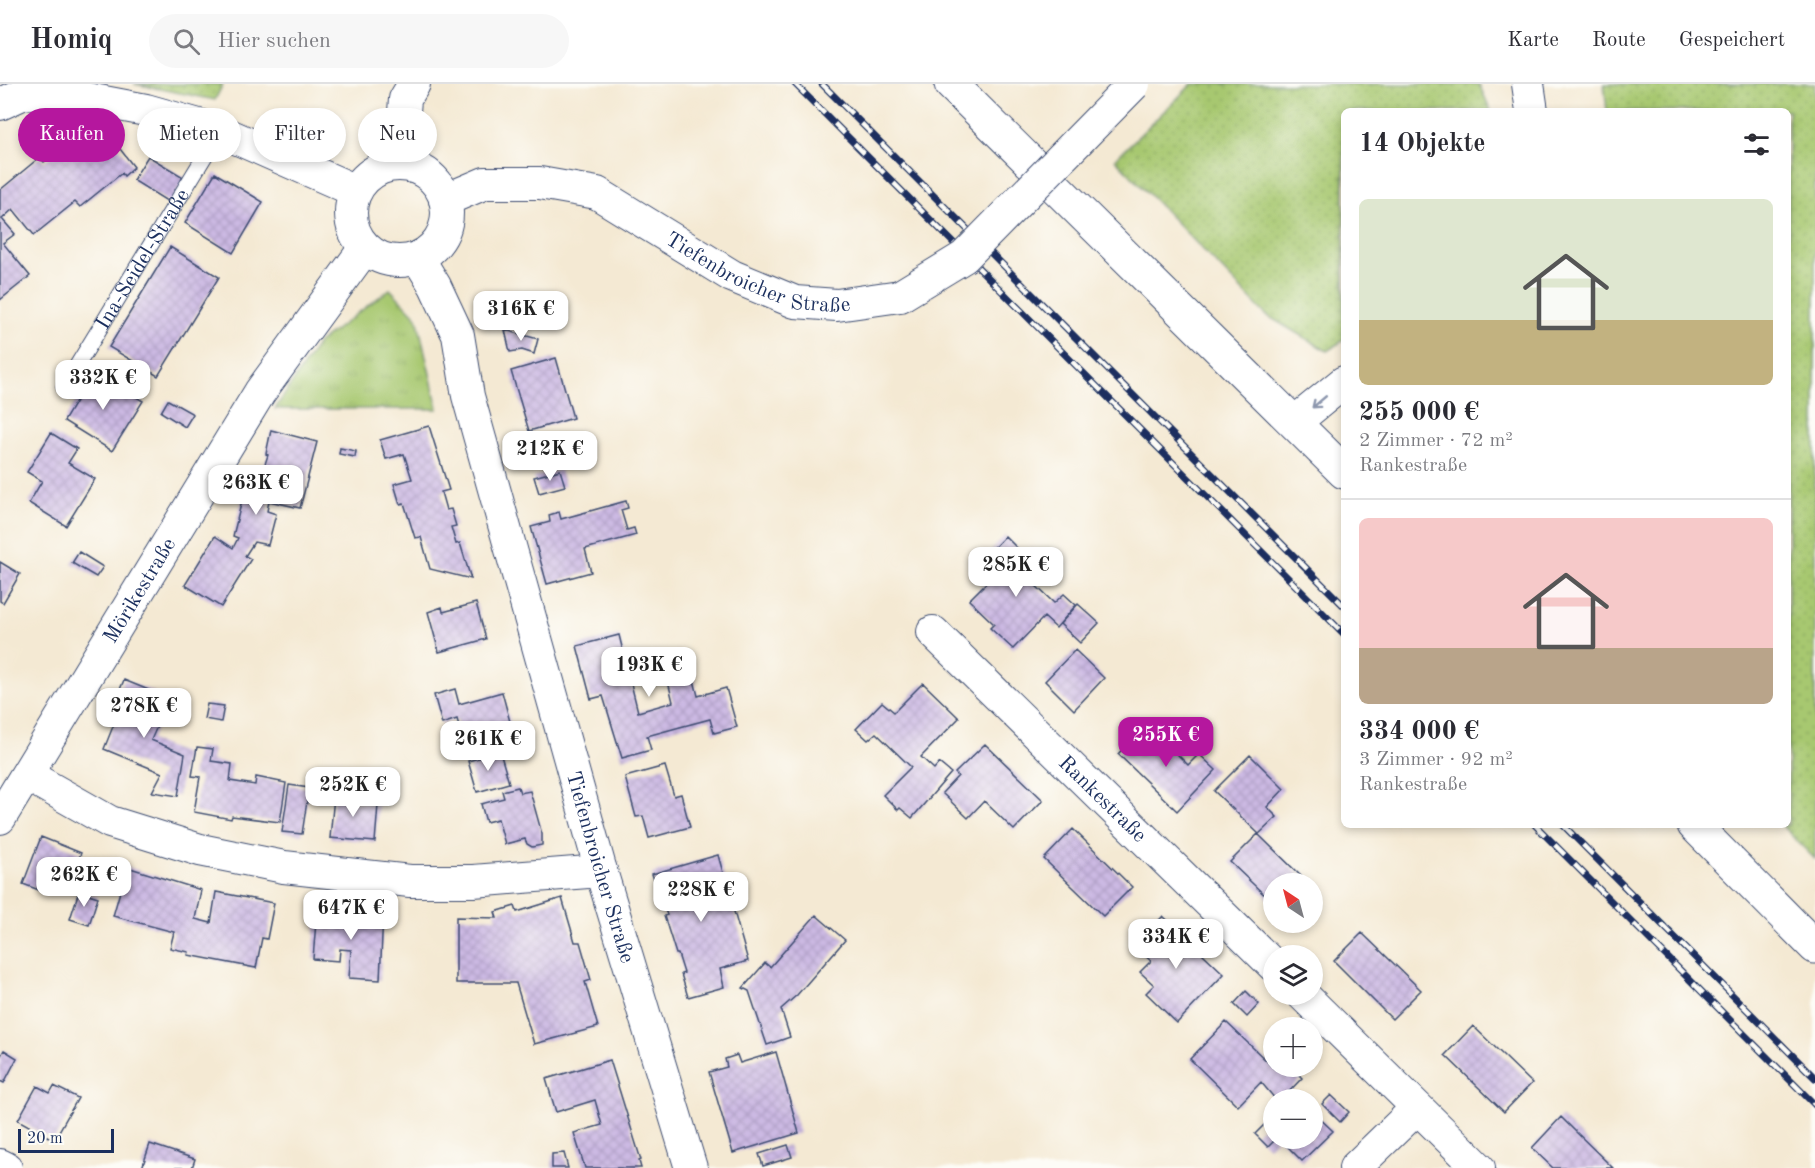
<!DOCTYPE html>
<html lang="de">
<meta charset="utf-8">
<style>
body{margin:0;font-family:"Old Standard TT",serif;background:#f7f7f7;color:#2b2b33;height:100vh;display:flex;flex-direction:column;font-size:22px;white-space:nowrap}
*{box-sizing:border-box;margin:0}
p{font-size:20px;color:#7c7c81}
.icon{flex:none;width:33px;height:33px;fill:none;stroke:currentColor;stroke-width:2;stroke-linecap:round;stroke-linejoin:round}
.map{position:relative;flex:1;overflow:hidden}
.drawer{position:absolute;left:1341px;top:24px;width:450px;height:720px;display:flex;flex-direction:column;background:#fff;border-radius:9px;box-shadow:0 3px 9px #0003}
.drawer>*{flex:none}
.hud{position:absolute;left:18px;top:24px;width:570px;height:54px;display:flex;gap:12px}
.needle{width:39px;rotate:324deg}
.controls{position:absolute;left:1263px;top:789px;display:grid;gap:12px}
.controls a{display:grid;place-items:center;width:60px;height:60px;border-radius:50%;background:#fff;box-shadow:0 3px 9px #0003;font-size:30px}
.scale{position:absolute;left:18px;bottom:15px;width:96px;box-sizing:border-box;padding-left:6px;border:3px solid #1b2f5e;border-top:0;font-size:16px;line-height:21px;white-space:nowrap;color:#1b2f5e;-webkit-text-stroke:4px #fdfcf7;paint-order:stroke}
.price{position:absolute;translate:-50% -51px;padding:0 14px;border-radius:12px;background:#fff;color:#222;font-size:20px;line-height:39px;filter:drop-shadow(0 2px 3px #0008)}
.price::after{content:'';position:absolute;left:50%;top:36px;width:18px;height:14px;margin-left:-9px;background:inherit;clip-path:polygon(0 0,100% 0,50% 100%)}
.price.on{background:#b5179e;color:#fff}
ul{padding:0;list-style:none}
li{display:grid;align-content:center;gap:12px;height:318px;padding:0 18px}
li+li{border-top:2px solid #e1e1e2}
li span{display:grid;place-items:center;height:186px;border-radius:9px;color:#555}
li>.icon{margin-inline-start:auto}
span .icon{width:108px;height:108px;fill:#fffc;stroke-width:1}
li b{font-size:26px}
h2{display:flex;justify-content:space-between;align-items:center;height:72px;padding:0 18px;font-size:26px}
.tag{padding:0 21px;border-radius:27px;background:#fff;box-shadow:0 3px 9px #0003;font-size:21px;line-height:54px}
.tag.on{background:#b5179e;color:#fff}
header{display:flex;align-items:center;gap:36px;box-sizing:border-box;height:84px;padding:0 30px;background:#fff;border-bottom:2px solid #e1e1e2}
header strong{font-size:28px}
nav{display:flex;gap:33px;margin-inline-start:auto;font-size:21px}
.search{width:420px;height:54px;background:#f7f7f7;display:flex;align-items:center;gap:15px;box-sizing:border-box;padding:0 21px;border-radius:33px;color:#7c7c81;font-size:22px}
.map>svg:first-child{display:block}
</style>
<header>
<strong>Homiq</strong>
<div class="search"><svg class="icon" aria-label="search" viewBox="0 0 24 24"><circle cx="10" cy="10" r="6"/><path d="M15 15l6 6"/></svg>Hier suchen</div>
<nav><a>Karte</a><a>Route</a><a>Gespeichert</a></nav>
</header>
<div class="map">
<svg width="1815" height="1084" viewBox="0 0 1815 1084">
<defs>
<pattern id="grass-dots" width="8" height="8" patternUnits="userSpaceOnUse" patternTransform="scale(1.5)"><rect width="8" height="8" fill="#a7c870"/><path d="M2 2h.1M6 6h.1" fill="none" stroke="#8fac63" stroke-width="1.8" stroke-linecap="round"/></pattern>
<pattern id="park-tufts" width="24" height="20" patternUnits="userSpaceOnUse" patternTransform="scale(1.5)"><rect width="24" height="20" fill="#a7c870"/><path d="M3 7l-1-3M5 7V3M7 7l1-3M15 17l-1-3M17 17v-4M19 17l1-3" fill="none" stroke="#8fac63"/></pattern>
<pattern id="building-cross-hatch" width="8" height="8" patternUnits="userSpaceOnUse" patternTransform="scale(1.5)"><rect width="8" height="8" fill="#ccb9e3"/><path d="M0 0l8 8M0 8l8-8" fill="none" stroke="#af9fc5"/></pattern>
</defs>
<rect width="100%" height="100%" fill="#fdfcf7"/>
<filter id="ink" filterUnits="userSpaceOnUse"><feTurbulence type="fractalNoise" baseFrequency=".0167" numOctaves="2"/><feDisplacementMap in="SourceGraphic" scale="12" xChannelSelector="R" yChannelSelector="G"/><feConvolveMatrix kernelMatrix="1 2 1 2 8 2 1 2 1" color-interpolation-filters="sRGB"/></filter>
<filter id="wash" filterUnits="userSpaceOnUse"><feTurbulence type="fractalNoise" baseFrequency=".008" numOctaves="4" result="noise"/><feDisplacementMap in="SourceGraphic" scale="24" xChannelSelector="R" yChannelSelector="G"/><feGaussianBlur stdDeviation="1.35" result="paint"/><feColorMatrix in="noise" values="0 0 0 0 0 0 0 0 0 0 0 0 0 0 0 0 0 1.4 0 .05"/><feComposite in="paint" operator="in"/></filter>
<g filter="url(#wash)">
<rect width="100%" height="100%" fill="#f4e9d3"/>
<path fill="url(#grass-dots)" stroke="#617c67" stroke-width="1.5" d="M134,0H223L215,16Z
M1192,0H1479L1491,27H1344V256L1327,267L1266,231L1115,75Z
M1604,0H1815V775L1781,741H1788V27H1607Z"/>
<path fill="url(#park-tufts)" stroke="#617c67" stroke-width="1.5" d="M390,205L417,233L438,325H275L318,259Z"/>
<g id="blocks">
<path fill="url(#building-cross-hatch)" d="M86,45L106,69L117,61L134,83L124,92L122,89L80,123L75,118L34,151L13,125L2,135L15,150L3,159L30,192L0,216V106L40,73L44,78Z
M148,72L185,94L170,119L133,96Z
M215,89L263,118L233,169L185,139Z
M170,163L219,193L158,292L109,263Z
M505,246L538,255L534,270L522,266L510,268Z
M556,274L573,334L529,347L511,287Z
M94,287L143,317L112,367L64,337Z
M168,316L193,330L185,343L161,328Z
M429,342L449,406L441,408L446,426L451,425L456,442L451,443L456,460L460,459L471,495L430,485L421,453L415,454L404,419L400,420L394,400L412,395L404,370L386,375L380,356Z
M271,346L317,358L300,424L269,417L267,427L276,430L268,461L254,458L245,472L251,475L221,523L185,501L215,452L233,464L238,454L233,452L244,408L255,411L268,371L266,370Z
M51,349L77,365L68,379L95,395L66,442L29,419L42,397L27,388Z
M340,364L356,367L355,373L339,370Z
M560,386L565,402L539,409L534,393Z
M626,417L628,424L621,426L627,446L634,444L636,451L585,465L591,488L547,500L531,443L550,438L549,431L559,428L561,435Z
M1005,452L1019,466L1013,473L1035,495L1033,499L1054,519L1064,510L1076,521L1056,544L1044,533L1013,565L990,544L994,540L969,516L997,488L983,475Z
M79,468L103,483L96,493L72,479Z
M0,478L20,490L3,519L0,517Z
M476,519L486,555L439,568L428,528L442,523L443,528Z
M1078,520L1099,539L1080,559L1060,540Z
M619,551L638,628L673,618L663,577L679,572L681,578L689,576L698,612L726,604L737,643L714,649L710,635L680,643L647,652L651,666L622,674L603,612L591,615L577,562Z
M1075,566L1104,594L1074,626L1045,597Z
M124,596L156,609L146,633L159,638L151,656L185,670L178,712L152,708L162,689L104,665L120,625L113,622Z
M923,599L959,634L921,673L934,685L939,679L951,689L912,734L900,724L898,726L883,711L911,683L876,649L868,656L856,645L882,618L894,628Z
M455,605L459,620L502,608L516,660L496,665L492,652L476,657L473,649L462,652L457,635L442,640L434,611Z
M207,620L224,622L221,638L204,635Z
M1147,640L1188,681L1199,670L1216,686L1177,727L1118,670Z
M985,660L1043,716L1014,746L984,717L968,734L942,709L958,692L955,689Z
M197,663L213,665L211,677L232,680L230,697L255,701L256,693L286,699L280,738L232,732L231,735L194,728L200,693L192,692Z
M500,668L509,699L477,708L468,677Z
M1250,671L1284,705L1267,723L1277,733L1259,750L1214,707Z
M665,682L674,712L681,710L690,743L649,754L643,732L636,733L625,693Z
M289,701L309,704L302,750L282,748Z
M335,702L353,704L352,718L378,721L375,758L330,754Z
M518,703L520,709L530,707L542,750V761L532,763L527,760L525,755L505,760L498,735L486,738L481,720L504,714L502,707Z
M1073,745L1132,803L1103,832L1044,775Z
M1258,750L1309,800H1274V820L1230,778Z
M41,753L81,769L67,804L52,798L47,809L23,800Z
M718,771L748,877L720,885L724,903L688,913L681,890L684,889L678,870H676L664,832L667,831L652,790Z
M127,783L201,806L195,835L211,839L216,808L274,819L267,855L262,854L256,884L188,871L189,868L170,864L174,848L113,832Z
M79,807L98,813L89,841L70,835Z
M562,814L575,858H580L591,896L585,898L598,943L534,960L516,899H456V833L497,834L495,828L515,822L517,828Z
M317,825L383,830L380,896L349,894L351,866L340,865L339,877L313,875Z
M816,831L845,856L797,911L781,925L790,953L767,961L749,907L743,904L765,879L770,883Z
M1163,832L1224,890L1177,939L1146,909L1154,901L1140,888L1151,877L1134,862Z
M1362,849L1421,906L1392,935L1334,877Z
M1246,907L1259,920L1247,933L1234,920Z
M1226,938L1274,984L1276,982H1290L1302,994L1281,1016H1276L1261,998L1238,1022L1190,975Z
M1473,942L1532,999L1504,1028L1445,971Z
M4,966L17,974L4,999L0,997V973Z
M776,968L799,1049L733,1069L709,988L727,983L725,975L737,971L740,979Z
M610,976L641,1076L639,1077L641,1084H585L574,1049L602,1041L595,1016L556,1028L546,995Z
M37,1002L50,1009L54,1002L78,1014L54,1056L18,1036Z
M1295,1010L1301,1016H1290Z
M1331,1011L1349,1028L1340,1038L1322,1020Z
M1312,1027L1333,1047L1302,1077L1279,1054H1312Z
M1274,1031V1054H1277L1268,1063L1255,1050Z
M1561,1033L1575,1047L1613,1084H1553L1532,1064Z
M150,1060L195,1075L192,1084H142Z
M788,1061L792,1073L763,1082L759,1070Z
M564,1069L568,1084H552V1070Z"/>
</g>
</g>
<g filter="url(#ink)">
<use href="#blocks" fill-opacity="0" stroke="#3c4b70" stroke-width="1.5"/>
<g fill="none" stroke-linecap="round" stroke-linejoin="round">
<defs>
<g id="service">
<path id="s1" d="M64,303L220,47"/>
</g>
<g id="minor">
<path d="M1528,0L1532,27"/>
<path d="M0,20L22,10L46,7L146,26L220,47L356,107"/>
<path d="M400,81L405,15L414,0"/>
<circle cx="399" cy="129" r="48"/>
<path id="s2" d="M445,116L485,99H540L597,109L732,192L795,218L837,221L900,212"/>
<path id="s3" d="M418,174L435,202L458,251L468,312L601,787L691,1084"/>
<path d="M1295,338L1344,298"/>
<path id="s4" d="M933,548L1274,882"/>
<path d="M27,691L110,738L200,766L284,783L410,797H473L601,787"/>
<path id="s5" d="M0,734L260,308L365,164"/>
<path d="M1302,910L1479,1084"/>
<path d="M0,1081L6,1084"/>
<path d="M1355,1084L1417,1024"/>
</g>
<path id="secondary" d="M951,0L1344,388
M1694,741L1815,863"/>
</defs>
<use href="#service" stroke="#3c4b70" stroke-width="17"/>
<use href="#minor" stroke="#3c4b70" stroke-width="34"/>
<use href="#secondary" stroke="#3c4b70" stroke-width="35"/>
<use href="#service" stroke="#fff" stroke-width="15"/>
<use href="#minor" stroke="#fff" stroke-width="32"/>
<use href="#secondary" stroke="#fff" stroke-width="33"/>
<defs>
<path id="rail" d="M795,0L1344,550
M822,0L1344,522
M1535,741L1815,1021
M1563,741L1815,994"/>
</defs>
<use href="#rail" stroke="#1b2f5e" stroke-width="7"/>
<use href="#rail" stroke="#fdfcf7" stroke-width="4.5" stroke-dasharray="14" stroke-linecap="butt"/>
<defs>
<path id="minor-bridge" d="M900,212L964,173L1134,0"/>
</defs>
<use href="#minor-bridge" stroke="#3c4b70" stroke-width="34" stroke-linecap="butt"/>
<use href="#minor-bridge" stroke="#fff" stroke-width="32"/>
</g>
<defs><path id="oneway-shaft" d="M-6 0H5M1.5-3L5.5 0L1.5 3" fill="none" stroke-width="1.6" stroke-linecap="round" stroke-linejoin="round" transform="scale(1.5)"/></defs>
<use stroke="#8d97ae" href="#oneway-shaft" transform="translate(1319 318) rotate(140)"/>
</g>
<g text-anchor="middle" stroke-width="4.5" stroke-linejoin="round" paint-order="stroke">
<g font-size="21" fill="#1b2f5e" stroke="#fdfcf7">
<text dy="7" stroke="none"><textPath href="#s1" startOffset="150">Ina-Seidel-Straße</textPath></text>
<text dy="7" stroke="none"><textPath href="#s2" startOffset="339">Tiefenbroicher Straße</textPath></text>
<text dy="7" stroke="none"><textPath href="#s5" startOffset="267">Mörikestraße</textPath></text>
<text dy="7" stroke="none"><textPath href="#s4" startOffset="238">Rankestraße</textPath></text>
<text dy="7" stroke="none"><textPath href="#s3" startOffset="638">Tiefenbroicher Straße</textPath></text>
</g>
</g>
</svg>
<div class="controls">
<a><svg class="needle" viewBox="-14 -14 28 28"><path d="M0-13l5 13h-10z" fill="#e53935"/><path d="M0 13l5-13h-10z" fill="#7c7c81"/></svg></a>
<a><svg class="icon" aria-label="layers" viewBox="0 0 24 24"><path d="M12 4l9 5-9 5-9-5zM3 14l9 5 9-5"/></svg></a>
<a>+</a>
<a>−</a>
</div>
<div class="scale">20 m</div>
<b class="price" style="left:521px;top:258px">316K €</b>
<b class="price" style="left:103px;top:327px">332K €</b>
<b class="price" style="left:550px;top:398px">212K €</b>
<b class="price" style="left:256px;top:432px">263K €</b>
<b class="price" style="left:1016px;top:514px">285K €</b>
<b class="price" style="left:649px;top:614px">193K €</b>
<b class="price" style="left:144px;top:655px">278K €</b>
<b class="price on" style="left:1166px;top:684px">255K €</b>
<b class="price" style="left:488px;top:688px">261K €</b>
<b class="price" style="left:353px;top:734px">252K €</b>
<b class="price" style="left:84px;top:824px">262K €</b>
<b class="price" style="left:701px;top:839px">228K €</b>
<b class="price" style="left:351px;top:857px">647K €</b>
<b class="price" style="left:1176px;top:886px">334K €</b>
<div class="hud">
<a class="tag on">Kaufen</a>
<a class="tag">Mieten</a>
<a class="tag">Filter</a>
<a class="tag">Neu</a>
</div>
<section class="drawer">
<h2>14 Objekte<svg class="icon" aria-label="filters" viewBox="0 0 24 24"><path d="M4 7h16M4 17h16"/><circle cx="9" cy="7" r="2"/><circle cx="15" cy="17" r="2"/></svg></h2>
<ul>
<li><span style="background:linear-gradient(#dfe7d0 65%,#c2b280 0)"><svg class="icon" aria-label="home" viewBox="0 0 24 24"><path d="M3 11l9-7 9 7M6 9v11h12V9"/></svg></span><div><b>255 000 €</b><p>2 Zimmer · 72 m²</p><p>Rankestraße</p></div></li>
<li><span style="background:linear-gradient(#f6c9c9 70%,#b9a48a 0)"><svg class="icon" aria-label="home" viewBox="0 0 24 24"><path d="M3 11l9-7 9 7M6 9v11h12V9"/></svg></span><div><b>334 000 €</b><p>3 Zimmer · 92 m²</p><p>Rankestraße</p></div></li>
</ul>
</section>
</div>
